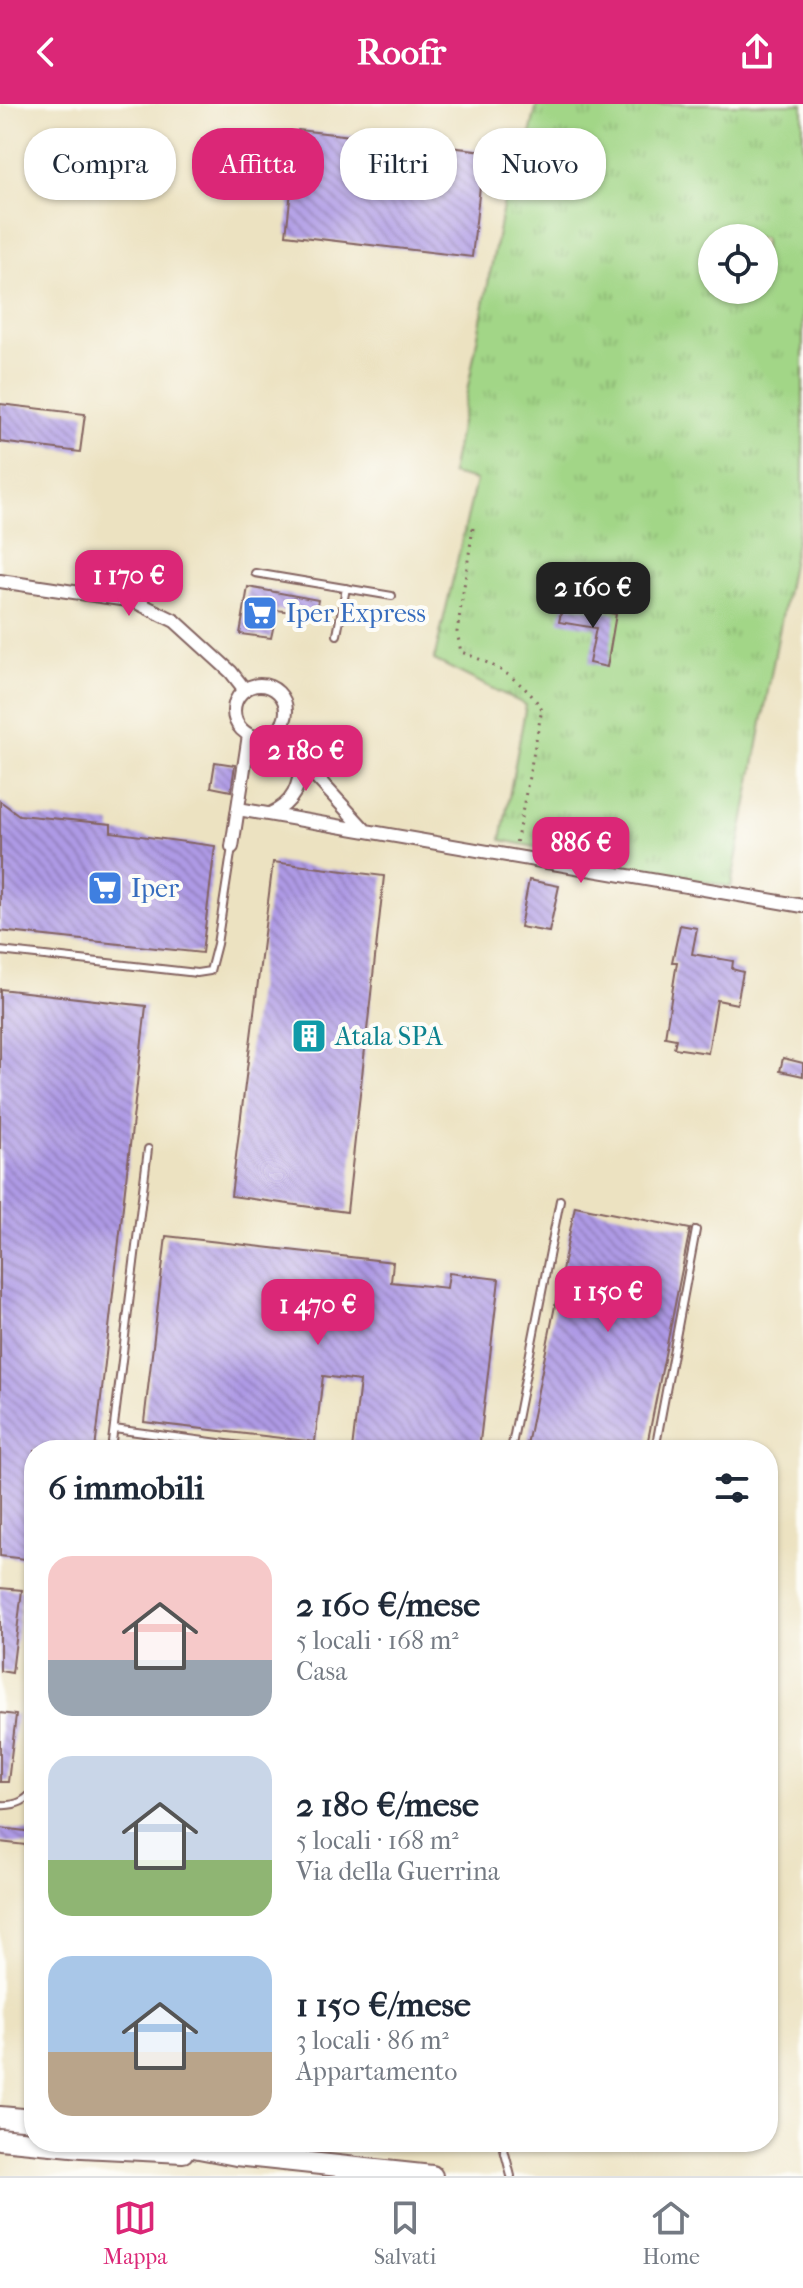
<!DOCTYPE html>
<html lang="it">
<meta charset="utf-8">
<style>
body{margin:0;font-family:"IM FELL French Canon",serif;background:#f2f2f3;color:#1f2937;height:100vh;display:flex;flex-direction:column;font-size:30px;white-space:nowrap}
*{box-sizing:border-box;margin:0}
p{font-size:26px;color:#747a83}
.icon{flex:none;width:44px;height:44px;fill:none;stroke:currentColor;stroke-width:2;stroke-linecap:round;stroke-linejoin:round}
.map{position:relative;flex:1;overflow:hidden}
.details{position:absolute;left:24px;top:1336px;width:754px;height:712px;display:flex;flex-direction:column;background:#fff;border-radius:32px;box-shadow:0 2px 6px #0004}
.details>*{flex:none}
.hud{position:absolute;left:24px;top:24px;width:756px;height:72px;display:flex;gap:16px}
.tools{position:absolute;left:698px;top:120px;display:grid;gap:16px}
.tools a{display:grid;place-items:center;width:80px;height:80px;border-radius:50%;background:#fff;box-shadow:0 2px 6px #0004;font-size:40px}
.price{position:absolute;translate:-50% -68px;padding:0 18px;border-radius:16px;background:#db2777;color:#fff;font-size:26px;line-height:52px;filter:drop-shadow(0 2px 4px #0008)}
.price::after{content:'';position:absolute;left:50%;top:48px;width:24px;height:18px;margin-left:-12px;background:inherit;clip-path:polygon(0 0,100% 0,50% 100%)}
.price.active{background:#222;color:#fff}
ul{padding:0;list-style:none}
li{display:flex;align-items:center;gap:24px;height:200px;padding:0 24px}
li span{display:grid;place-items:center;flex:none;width:224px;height:160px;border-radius:24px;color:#555}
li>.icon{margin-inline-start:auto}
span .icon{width:96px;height:96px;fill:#fffc;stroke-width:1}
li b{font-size:34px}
h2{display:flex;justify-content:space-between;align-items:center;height:96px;padding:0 24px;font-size:34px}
.tag{padding:0 28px;border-radius:32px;background:#fff;box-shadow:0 2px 6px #0004;font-size:28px;line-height:72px}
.tag.active{background:#db2777;color:#fff}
header{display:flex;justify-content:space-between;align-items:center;height:104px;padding:0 24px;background:#db2777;color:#fff;font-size:36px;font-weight:800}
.dock{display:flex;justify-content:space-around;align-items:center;height:112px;border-top:2px solid #e0e1e3;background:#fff;font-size:22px;color:#747a83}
.dock a{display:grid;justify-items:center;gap:4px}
.dock .active{color:#db2777}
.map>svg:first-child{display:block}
</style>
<header><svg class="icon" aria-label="back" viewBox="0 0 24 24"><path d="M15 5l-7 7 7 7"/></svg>Roofr<svg class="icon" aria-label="share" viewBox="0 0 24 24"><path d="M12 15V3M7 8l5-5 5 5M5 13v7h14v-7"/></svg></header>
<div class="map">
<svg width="803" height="2072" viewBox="0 0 803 2072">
<defs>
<pattern id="grass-tufts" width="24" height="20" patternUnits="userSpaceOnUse" patternTransform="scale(2)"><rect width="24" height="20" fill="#a2d687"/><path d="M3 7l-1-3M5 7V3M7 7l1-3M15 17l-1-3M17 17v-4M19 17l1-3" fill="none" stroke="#8db775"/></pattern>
<pattern id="building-back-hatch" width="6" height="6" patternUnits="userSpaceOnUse" patternTransform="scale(2)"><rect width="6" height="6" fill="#ae9ae5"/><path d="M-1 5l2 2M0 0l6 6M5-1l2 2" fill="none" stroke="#907dba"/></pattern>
</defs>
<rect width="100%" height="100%" fill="#fdfcf7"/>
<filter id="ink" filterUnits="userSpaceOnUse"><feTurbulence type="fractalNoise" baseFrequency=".0125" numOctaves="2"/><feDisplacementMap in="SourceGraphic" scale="16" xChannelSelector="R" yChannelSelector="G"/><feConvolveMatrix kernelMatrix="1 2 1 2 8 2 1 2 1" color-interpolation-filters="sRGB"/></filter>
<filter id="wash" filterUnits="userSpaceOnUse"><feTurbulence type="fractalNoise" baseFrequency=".006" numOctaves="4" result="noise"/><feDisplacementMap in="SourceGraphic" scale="32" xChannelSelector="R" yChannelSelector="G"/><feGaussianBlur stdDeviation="1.8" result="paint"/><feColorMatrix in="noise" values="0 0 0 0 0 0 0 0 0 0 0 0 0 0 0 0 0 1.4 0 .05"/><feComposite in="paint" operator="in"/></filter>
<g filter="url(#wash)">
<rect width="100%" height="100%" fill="#ece2c1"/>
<path fill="url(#grass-tufts)" stroke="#767a59" stroke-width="2" fill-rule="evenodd" d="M537,0H803V401L731,783L501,736L526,601L434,556L476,376L451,370L515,41L527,44ZM712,134H764V186H712Z"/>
<g id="blocks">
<path fill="url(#building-back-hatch)" d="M298,26L484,47L472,153L286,131Z
M0,300L85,310L80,348L0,338Z
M248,483L318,496L315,511L277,506L271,534L240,530Z
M563,501L616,510L607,563L589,559L596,524L559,518Z
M215,658L235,661L231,687L211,683Z
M0,697L19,711L111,720V728L215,742L202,849L0,827Z
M273,758L384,772L347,1108L231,1092Z
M529,776L559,782L549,828L520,823Z
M680,821L697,824L692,850L733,857L732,865L743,868L737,900L717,896L708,949L674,944L676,935L665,933L677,858H672Z
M0,885L146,902L95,1346H34V1456L0,1452Z
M783,954L803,959V972L780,967Z
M575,1102L690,1125L646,1346H526Z
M166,1132L393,1158L391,1178L447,1184L449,1169L499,1175L479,1346H352L360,1277L323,1272L315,1338L144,1318Z
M0,1484L22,1486L12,1569L0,1567Z
M0,1609L16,1611L8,1678H0Z
M0,1724L34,1728V1742L0,1738Z"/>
</g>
</g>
<g filter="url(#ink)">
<use href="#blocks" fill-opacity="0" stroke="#836360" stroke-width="2"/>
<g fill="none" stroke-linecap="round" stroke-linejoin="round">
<defs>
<path id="service" d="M255,469L392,492
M337,531L346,484
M0,847L197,869L210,867L217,840L232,743
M114,1325L272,1346
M111,1346L148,1045
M511,1346L560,1096
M655,1346L696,1126
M0,1701C15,1702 31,1697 34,1681
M502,2038L511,2072"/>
<path id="minor" d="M0,477L134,497L175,517L231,568L245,586
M234 607a26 26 0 1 1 52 0a26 26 0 1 1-52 0Z
M275,628L364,725
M238,705L803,802
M270,710C294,699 299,683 302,658
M232,743L249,631"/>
<path id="primary" d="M0,2013L34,2016
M0,2035L82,2043L183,2048
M167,2038L236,2051L432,2072"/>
</defs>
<use href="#service" stroke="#836360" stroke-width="10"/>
<use href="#minor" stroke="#836360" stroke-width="16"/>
<use href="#primary" stroke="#836360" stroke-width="24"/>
<path stroke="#836360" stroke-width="3" stroke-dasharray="2 6" stroke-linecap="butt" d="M473,424L457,528L461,548C493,559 523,576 542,605L516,740"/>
<use href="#service" stroke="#fff" stroke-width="6"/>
<use href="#minor" stroke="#fff" stroke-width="12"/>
<use href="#primary" stroke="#fff" stroke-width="20"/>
</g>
</g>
<defs>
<symbol id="supermarket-square" viewBox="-11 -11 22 22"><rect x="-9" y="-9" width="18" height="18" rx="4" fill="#3f7fe0" stroke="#fdfcf7"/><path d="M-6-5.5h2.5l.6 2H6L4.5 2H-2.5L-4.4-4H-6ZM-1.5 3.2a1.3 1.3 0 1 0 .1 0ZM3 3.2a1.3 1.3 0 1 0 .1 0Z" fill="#fff"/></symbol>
<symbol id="building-square" viewBox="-11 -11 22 22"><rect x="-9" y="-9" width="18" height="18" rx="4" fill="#0f9aa8" stroke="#fdfcf7"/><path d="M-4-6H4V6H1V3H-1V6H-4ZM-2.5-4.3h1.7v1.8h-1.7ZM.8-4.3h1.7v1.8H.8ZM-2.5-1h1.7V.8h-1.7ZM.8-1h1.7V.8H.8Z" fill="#fff"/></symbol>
</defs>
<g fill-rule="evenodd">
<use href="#supermarket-square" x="240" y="489" width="40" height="40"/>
<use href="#supermarket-square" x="85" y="764" width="40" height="40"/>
<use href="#building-square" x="289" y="912" width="40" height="40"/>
</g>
<g text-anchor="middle" stroke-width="8" stroke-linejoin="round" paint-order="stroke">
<g font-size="26" fill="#366cbe" stroke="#fdfcf7" text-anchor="start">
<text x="286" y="518">Iper Express</text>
<text x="131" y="793">Iper</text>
</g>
<g font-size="26" fill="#0d838f" stroke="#fdfcf7" text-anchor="start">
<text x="335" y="941">Atala SPA</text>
</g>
</g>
</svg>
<div class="tools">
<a><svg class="icon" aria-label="locate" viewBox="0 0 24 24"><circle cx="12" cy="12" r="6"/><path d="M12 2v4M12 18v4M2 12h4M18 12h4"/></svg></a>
</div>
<b class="price" style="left:129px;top:514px">1 170 €</b>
<b class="price active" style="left:593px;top:526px">2 160 €</b>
<b class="price" style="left:306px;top:689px">2 180 €</b>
<b class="price" style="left:581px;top:781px">886 €</b>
<b class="price" style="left:608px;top:1230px">1 150 €</b>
<b class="price" style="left:318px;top:1243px">1 470 €</b>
<div class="hud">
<a class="tag">Compra</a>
<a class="tag active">Affitta</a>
<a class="tag">Filtri</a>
<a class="tag">Nuovo</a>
</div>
<section class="details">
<h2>6 immobili<svg class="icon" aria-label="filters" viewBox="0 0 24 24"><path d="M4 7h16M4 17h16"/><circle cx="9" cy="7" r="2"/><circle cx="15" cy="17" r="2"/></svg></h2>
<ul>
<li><span style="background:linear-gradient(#f6c9c9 65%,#9aa5b1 0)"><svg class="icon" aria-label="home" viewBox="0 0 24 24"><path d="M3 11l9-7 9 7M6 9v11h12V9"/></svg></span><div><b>2 160 €/mese</b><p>5 locali · 168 m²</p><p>Casa</p></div></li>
<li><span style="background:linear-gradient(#c9d6e8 65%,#8fb573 0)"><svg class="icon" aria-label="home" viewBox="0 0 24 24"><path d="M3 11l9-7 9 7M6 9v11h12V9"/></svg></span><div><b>2 180 €/mese</b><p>5 locali · 168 m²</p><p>Via della Guerrina</p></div></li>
<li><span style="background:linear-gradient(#a9c7e8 60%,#b9a48a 0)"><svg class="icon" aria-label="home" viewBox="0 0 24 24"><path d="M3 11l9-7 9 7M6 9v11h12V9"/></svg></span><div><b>1 150 €/mese</b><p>3 locali · 86 m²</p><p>Appartamento</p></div></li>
</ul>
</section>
</div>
<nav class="dock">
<a class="active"><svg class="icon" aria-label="map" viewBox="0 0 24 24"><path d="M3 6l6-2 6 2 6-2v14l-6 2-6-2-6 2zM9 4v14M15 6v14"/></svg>Mappa</a>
<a><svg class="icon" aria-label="saved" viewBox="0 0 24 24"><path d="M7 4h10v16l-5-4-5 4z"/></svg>Salvati</a>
<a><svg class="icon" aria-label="home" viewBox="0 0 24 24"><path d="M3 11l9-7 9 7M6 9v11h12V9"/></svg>Home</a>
</nav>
